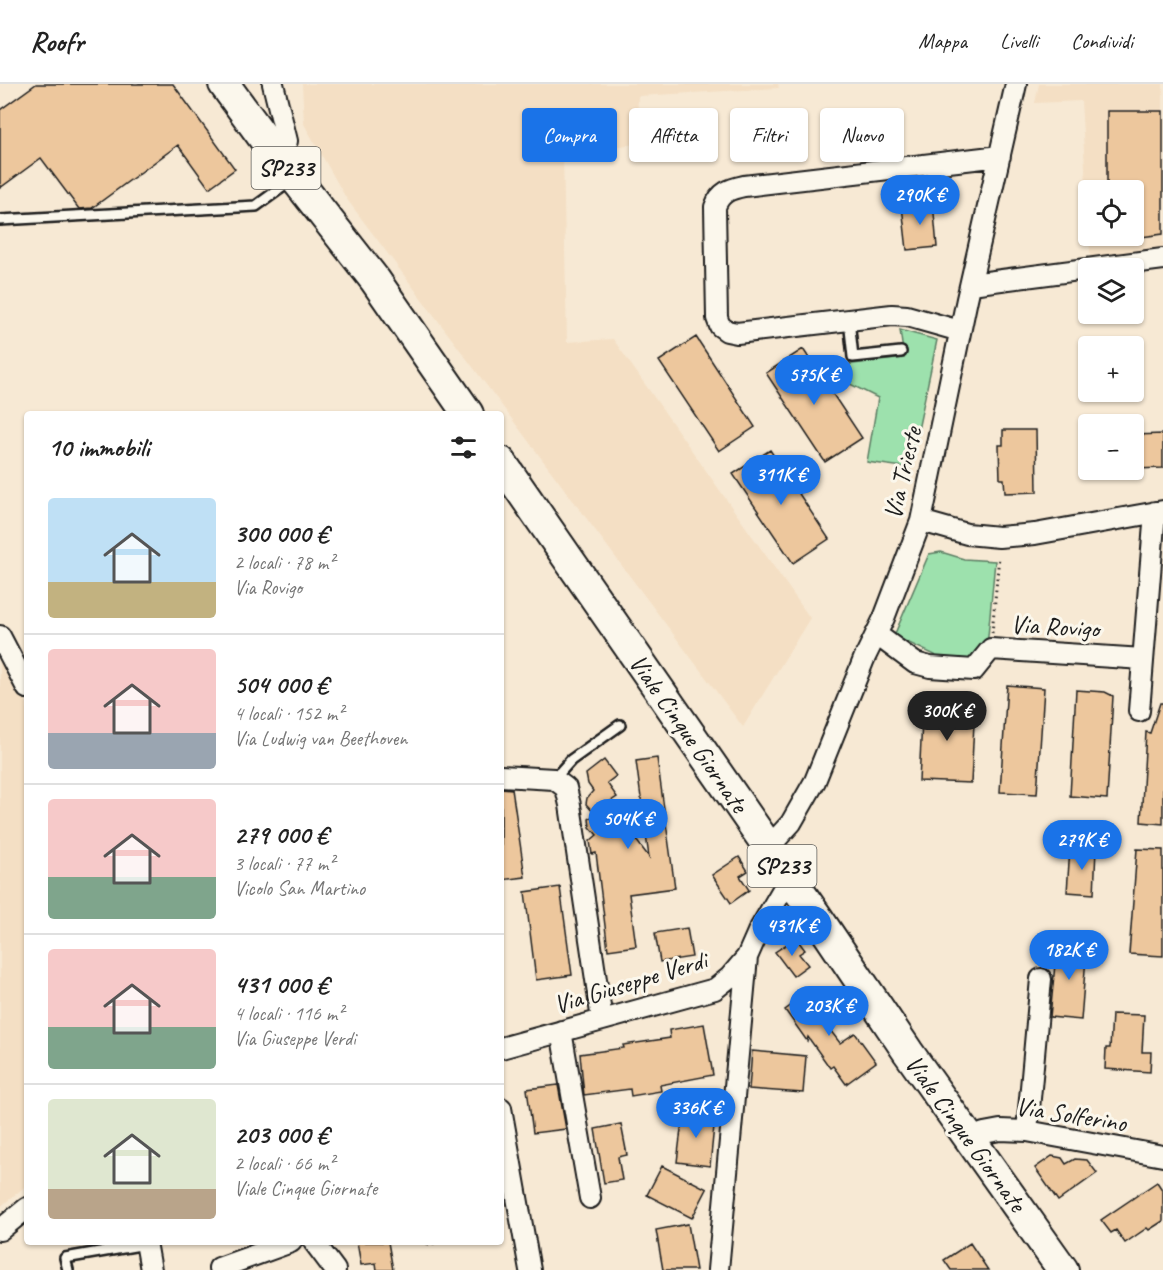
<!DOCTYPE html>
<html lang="it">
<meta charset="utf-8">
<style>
body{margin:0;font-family:Caveat,sans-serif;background:#f2f2f2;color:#222;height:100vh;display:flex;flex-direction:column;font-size:22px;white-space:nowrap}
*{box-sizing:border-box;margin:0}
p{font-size:20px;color:#767676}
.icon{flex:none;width:33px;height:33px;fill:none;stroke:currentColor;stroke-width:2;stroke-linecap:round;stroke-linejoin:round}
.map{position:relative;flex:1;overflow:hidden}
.side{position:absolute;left:24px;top:327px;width:480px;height:834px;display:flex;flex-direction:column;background:#fff;border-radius:6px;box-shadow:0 2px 4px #0004}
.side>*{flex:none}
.top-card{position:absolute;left:522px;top:24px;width:550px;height:54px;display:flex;gap:12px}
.buttons{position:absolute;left:1078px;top:96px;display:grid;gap:12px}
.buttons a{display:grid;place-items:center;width:66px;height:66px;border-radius:6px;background:#fff;box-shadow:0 2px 4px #0004;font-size:30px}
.price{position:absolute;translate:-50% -51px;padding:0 14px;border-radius:21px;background:#1a73e8;color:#fff;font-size:20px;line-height:39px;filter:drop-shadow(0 2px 3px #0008)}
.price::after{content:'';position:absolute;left:50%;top:36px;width:18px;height:14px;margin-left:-9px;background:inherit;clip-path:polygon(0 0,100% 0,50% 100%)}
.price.active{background:#222;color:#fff}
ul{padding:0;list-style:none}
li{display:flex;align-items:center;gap:18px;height:150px;padding:0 24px}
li+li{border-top:2px solid #e0e0e0}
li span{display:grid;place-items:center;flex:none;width:168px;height:120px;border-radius:6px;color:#555}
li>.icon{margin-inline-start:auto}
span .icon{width:72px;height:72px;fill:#fffc;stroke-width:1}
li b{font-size:26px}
h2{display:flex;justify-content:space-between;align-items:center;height:72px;padding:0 24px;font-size:26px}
.pill{padding:0 21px;border-radius:6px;background:#fff;box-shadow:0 2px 4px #0004;font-size:21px;line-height:54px}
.pill.active{background:#1a73e8;color:#fff}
header{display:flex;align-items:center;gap:36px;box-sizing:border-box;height:84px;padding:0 30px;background:#fff;border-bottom:2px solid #e0e0e0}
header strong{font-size:28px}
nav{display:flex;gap:33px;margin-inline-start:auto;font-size:21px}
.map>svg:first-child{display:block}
</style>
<header>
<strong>Roofr</strong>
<nav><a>Mappa</a><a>Livelli</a><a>Condividi</a></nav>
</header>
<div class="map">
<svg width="1163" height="1186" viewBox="0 0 1163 1186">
<rect width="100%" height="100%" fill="#f7e9d4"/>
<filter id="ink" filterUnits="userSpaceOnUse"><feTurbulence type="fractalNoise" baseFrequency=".0167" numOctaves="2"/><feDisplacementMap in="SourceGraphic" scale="12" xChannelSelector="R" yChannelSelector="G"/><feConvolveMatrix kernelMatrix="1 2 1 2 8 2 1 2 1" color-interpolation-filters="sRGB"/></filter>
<g filter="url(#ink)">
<path fill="#f4dfc4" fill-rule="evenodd" d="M302,0H778L779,4L638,12L636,60L563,69L567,258L613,255L810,534L743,643L346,114L304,40Z
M1039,0H1163V175L1091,184L1081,17L1035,19ZM1089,106H1134V152H1089Z
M0,562L27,620V1101L0,1123Z"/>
<path fill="#9de1ad" stroke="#5c7e64" stroke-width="1.5" d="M900,246L937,256L910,384L867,378L878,314L846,298L844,281L904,274Z
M941,468L964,475L995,477L987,563L973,581L940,580L935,571L894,552L929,470Z"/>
<path fill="#edc79d" stroke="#1c1c1c" stroke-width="1.5" d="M36,0H173L235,85L209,104L178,61L92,124L79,125L41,74L0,104V26Z
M1107,27H1163V150L1134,154V106H1107Z
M933,118L937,163L907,166L902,122Z
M696,253L755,343L719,367L659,277Z
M803,265L862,354L825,378L766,289Z
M1003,346H1036L1037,408L1005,409L1004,395H1000L999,361H1003Z
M1163,350V384L1134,385V351Z
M770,366L829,455L793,479L733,390Z
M1007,601L1044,604L1037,710L1000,708Z
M1076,606L1105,608L1113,612L1107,715L1070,712Z
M923,617L975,619L971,699L919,697Z
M1160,619H1163V740L1141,738L1146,648L1150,649Z
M657,674L675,804L629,810L636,862L608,866L596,769L592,770L590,757L597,751L590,743L589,735L595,730L586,720L587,714L593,707L588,700L586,690L604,676L616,692L607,699L617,713L608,719L649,773L636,677Z
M501,704L512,705L525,793L501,796Z
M1070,764L1096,765L1094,810L1067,808Z
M1137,765L1163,766V872L1129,870Z
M739,773L748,787L740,792L749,806L731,819L712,791Z
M560,803L572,891L536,896L525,808Z
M687,844L692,873L660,878L655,849Z
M796,854L805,866L799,870L808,881L793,892L775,868Z
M1057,859L1087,861L1081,936L1050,933Z
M816,904L834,929L823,937L840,959L855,949L876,978L846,1000L833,982L830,984L808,953L807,957L785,926Z
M1112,930L1144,931L1142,968H1151L1150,988L1105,985L1106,964H1110Z
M704,940L713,991L660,1001L661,1007L631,1012L630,1005L584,1011L580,970L624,964L623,961L670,954L669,946Z
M752,967L806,972L803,1009L749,1005Z
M558,1001L566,1045L533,1049L527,1005Z
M683,1029L715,1032L710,1082L677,1078Z
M621,1040L627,1071L618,1073L622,1096L604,1099L595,1045Z
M1052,1072L1062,1074L1066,1080L1075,1075L1087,1076L1097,1089L1058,1117L1035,1084Z
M662,1082L707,1105L692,1134L647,1111Z
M1157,1098L1163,1107V1137L1149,1146L1147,1144L1125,1159L1116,1146L1111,1149L1101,1136Z
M688,1140L696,1186H663L656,1146Z
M357,1158H388L393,1186H377L376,1179L361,1181Z
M970,1159L988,1186H951L944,1176Z"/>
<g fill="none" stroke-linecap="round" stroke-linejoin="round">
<defs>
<path id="lane" d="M0,136L256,122L292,96
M849,236L853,273L901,268
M554,695L571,676L620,641
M68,1186L65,1174L146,1160"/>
<path id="street" d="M273,0L287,57
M971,200L1163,175
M960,247L907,232L892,231L737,249L727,247L720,242L717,234L715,123C720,108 730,105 744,102L1000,72
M921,437L967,450L999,453L1035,450L1163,427
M876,550L915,579L930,583L974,586L991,565L1143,575
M0,552L27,604
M1139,627L1155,428
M501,692L554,695L566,704L570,721L602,936
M769,763L791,739L815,697L864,575L884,534L921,437L967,215L1016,0
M561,947L590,1114
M501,964L715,905L730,893L747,873L758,848L790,793
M501,1024L530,1186
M1027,1047L1041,895
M972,1056L984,1049L1000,1046L1027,1047L1163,1072
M0,1146L27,1124
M146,1158L151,1186
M314,1158L335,1186
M219,1184L291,1158
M718,1186L747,873"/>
<path id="primary" d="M224,0L265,56L375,196L468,330
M501,378L817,833L908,968L1063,1186"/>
</defs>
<use href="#lane" stroke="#1c1c1c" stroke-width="14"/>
<use href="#street" stroke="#1c1c1c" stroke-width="24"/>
<use href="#primary" stroke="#1c1c1c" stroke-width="34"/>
<path stroke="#1c1c1c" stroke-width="3" stroke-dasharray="1.5 4.5" stroke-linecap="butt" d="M992,549L999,472
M423,1158L424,1161L440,1158"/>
<use href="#lane" stroke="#fbf7ec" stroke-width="9"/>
<use href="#street" stroke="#fbf7ec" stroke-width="20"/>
<use href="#primary" stroke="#fbf7ec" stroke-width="30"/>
</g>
</g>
<g text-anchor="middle" stroke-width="6" stroke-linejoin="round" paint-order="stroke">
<g fill="#fbf7ec" stroke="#5f5e5a" stroke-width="1.5">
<rect x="251.5" y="63" width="69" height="42" rx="4.5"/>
<rect x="747.5" y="761" width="69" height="42" rx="4.5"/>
</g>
<g font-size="24" font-weight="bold" fill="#1c1c1c">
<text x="286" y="92">SP233</text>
<text x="782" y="790">SP233</text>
</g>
<g font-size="26" fill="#1c1c1c" stroke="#fbf7ec">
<text transform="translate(902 389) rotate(-77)" y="9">Via Trieste</text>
<text transform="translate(1055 542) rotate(3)" y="9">Via Rovigo</text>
<text transform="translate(689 649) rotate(55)" y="9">Viale Cinque Giornate</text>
<text transform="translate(630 898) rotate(-17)" y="9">Via Giuseppe Verdi</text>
<text transform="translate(1071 1030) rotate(9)" y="9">Via Solferino</text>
<text transform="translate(966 1049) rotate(54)" y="9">Viale Cinque Giornate</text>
</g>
</g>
</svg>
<div class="buttons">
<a><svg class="icon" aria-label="locate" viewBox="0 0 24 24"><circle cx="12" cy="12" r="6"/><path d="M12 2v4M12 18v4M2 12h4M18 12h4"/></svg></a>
<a><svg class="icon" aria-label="layers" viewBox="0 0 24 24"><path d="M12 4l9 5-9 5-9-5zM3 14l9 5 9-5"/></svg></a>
<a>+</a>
<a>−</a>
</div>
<b class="price" style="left:920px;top:142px">290K €</b>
<b class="price" style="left:814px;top:322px">575K €</b>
<b class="price" style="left:781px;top:422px">311K €</b>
<b class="price active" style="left:947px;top:658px">300K €</b>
<b class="price" style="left:628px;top:766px">504K €</b>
<b class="price" style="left:1082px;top:787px">279K €</b>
<b class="price" style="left:792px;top:873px">431K €</b>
<b class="price" style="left:1069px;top:897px">182K €</b>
<b class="price" style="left:829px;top:953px">203K €</b>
<b class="price" style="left:696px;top:1055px">336K €</b>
<div class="top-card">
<a class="pill active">Compra</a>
<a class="pill">Affitta</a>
<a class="pill">Filtri</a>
<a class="pill">Nuovo</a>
</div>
<section class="side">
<h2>10 immobili<svg class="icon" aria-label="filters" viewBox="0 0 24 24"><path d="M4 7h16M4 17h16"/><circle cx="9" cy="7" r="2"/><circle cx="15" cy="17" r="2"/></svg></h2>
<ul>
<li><span style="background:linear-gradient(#bfe0f5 70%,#c2b280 0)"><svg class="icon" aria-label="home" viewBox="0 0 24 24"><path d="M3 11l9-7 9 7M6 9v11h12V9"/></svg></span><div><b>300 000 €</b><p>2 locali · 78 m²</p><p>Via Rovigo</p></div></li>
<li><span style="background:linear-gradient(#f6c9c9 70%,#9aa5b1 0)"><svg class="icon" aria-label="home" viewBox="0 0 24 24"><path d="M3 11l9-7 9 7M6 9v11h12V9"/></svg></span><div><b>504 000 €</b><p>4 locali · 152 m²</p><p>Via Ludwig van Beethoven</p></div></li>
<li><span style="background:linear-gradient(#f6c9c9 65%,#7fa58c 0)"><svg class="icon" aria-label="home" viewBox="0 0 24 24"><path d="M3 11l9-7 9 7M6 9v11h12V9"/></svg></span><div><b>279 000 €</b><p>3 locali · 77 m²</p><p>Vicolo San Martino</p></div></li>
<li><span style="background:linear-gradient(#f6c9c9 65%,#7fa58c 0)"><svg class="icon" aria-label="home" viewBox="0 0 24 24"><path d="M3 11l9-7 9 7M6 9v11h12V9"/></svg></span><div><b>431 000 €</b><p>4 locali · 116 m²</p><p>Via Giuseppe Verdi</p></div></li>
<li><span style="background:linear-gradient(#dfe7d0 75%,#b9a48a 0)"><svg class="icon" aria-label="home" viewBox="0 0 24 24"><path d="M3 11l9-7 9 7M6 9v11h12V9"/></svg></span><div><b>203 000 €</b><p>2 locali · 66 m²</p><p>Viale Cinque Giornate</p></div></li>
</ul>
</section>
</div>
